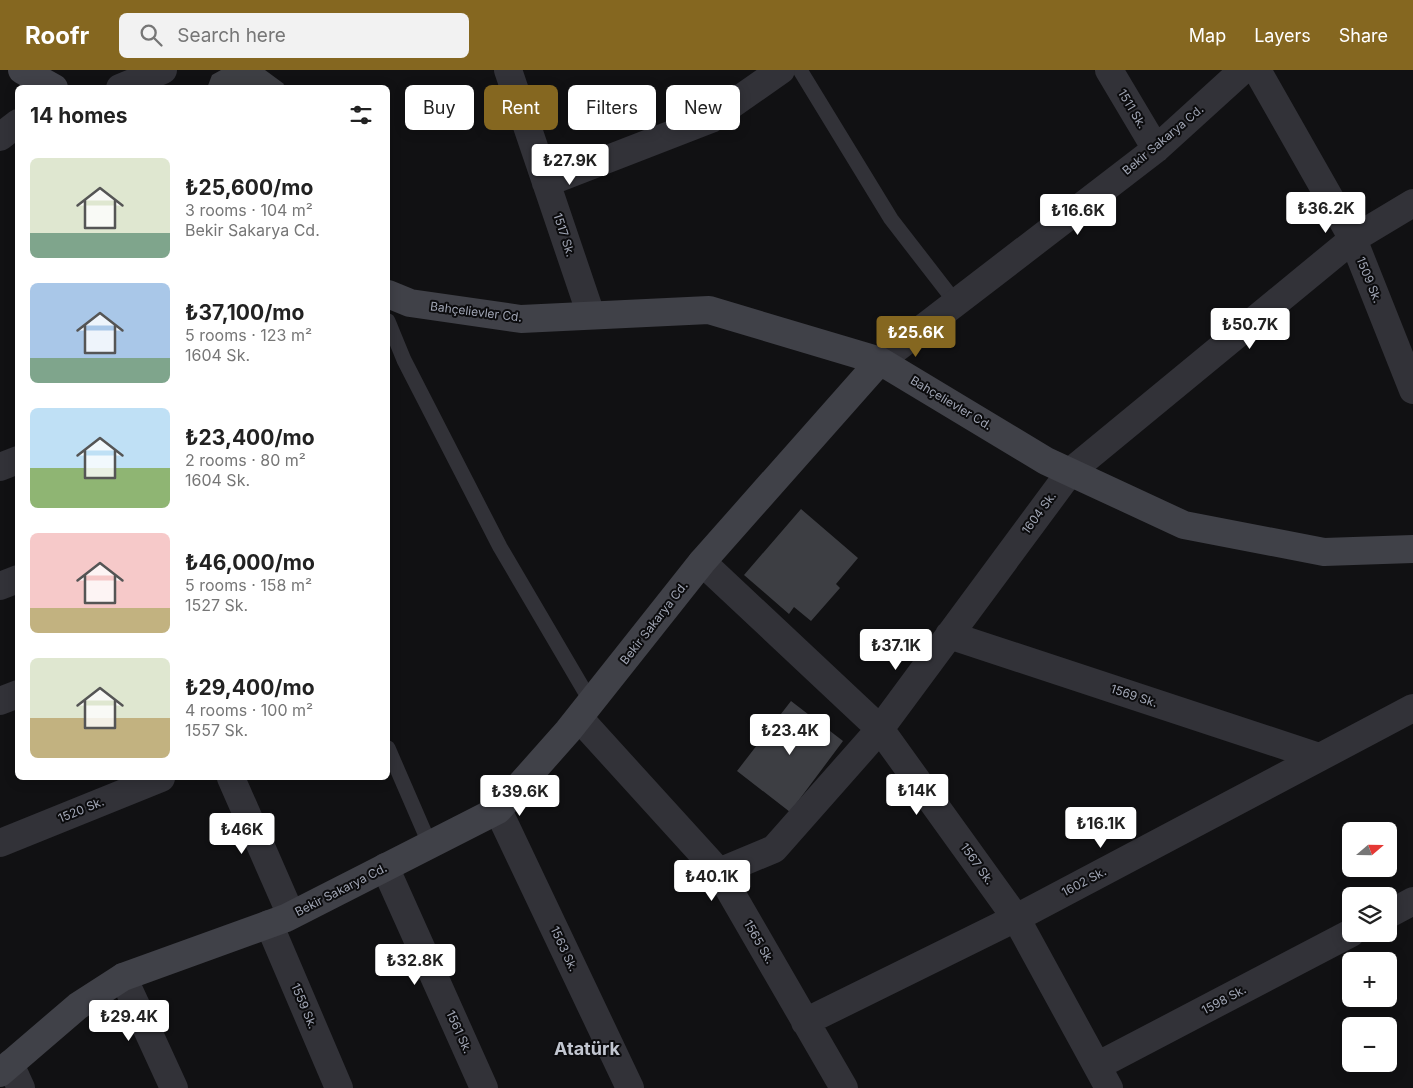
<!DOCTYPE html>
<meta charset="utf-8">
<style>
body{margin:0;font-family:Inter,sans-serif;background:#f2f2f2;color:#222;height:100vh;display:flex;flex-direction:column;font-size:19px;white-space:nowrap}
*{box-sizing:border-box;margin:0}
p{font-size:16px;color:#767676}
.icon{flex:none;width:28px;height:28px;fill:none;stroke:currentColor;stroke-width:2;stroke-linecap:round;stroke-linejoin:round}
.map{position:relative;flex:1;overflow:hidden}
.details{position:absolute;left:15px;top:15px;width:375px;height:695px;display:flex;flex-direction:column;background:#fff;border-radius:8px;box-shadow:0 2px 12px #0003}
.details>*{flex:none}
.guide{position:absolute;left:405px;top:15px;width:475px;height:45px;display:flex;gap:10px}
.needle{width:32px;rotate:70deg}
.fabs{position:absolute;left:1342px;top:752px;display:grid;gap:10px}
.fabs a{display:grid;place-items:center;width:55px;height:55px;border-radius:8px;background:#fff;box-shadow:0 2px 12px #0003;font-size:25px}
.price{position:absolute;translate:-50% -42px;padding:0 11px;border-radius:5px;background:#fff;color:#222;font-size:16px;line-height:32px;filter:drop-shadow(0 1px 2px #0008)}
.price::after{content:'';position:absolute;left:50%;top:30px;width:15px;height:11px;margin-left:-8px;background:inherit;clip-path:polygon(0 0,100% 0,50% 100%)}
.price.current{background:#856720;color:#fff}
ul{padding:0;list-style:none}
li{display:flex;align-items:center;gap:15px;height:125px;padding:0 15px}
li span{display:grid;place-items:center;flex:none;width:140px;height:100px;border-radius:8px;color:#555}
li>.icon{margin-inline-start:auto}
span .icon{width:60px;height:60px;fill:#fffc;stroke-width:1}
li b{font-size:21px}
h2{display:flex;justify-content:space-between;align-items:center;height:60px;padding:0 15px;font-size:21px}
.chip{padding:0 18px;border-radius:8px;background:#fff;box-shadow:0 2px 12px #0003;font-size:18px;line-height:45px}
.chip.current{background:#856720;color:#fff}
header{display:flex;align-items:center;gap:30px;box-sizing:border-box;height:70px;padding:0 25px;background:#856720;color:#fff}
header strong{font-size:24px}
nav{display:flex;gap:28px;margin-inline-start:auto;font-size:18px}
.search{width:350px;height:45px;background:#f2f2f2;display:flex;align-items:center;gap:12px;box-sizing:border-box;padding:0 18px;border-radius:8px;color:#767676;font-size:19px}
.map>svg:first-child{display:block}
</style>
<header>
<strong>Roofr</strong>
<div class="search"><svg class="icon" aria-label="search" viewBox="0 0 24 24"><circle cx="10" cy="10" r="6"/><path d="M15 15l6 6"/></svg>Search here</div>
<nav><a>Map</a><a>Layers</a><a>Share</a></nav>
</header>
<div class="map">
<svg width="1413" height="1018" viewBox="0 0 1413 1018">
<rect width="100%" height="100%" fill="#111113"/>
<path fill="#3d3e43" d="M221,0H265L284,14L282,18H207L212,5Z
M801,439L858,488L836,514L840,518L811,551L794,537L789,544L744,505Z
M791,631L843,671L790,742L737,701Z"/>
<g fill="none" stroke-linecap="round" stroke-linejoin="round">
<path stroke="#323238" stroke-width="15" d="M800,0L891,149L956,233
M388,251L404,290L500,477L591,632
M388,678L430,775"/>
<path stroke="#323238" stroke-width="28" d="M508,0L591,245
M1109,0L1156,79
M1257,0L1353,169L1413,320
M120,18L163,0
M0,67L18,53
M546,113L711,49L781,0
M880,291L1156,79L1243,0
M0,397L18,390
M702,492L880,659L1016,848L1109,1018
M0,516L18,509
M949,565L1319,687
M0,631L18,624
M579,648L719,802L844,1018
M231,708L291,845
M498,740L630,1018
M0,773L161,708
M385,797L484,1018
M719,802L774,779L880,659L1070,402L1353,169L1413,133
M1389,844L1413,831
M269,854L339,1018
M123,907L174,1018
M805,952L1016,848L1413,638
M10,994L21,1018
M1097,996L1351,863"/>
<path stroke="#404148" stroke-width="28" d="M22,0L54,18
M388,224L410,233L521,249L709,240L880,291L1046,391L1184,455L1324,482L1413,479
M0,1003L78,936L123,907L286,848L498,740L568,661L702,492L880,291"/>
</g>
<g text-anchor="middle" stroke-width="4" stroke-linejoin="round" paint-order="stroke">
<g font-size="12" fill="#a1a6b5" stroke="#0c0c0e">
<text transform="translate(1132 39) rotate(59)" y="4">1511 Sk.</text>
<text transform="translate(1163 70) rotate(-40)" y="4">Bekir Sakarya Cd.</text>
<text transform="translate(564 165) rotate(72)" y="4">1517 Sk.</text>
<text transform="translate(1369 210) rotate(68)" y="4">1509 Sk.</text>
<text transform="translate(476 242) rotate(7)" y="4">Bahçelievler Cd.</text>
<text transform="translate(951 333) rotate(31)" y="4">Bahçelievler Cd.</text>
<text transform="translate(1039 443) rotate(-54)" y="4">1604 Sk.</text>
<text transform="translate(654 553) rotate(-52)" y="4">Bekir Sakarya Cd.</text>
<text transform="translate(1134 626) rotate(18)" y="4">1569 Sk.</text>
<text transform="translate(81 740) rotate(-22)" y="4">1520 Sk.</text>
<text transform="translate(977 794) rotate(54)" y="4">1567 Sk.</text>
<text transform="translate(1084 812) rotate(-28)" y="4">1602 Sk.</text>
<text transform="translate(341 820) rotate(-27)" y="4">Bekir Sakarya Cd.</text>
<text transform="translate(759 872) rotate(60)" y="4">1565 Sk.</text>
<text transform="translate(564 879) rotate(65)" y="4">1563 Sk.</text>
<text transform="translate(1224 930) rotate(-28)" y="4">1598 Sk.</text>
<text transform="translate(304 936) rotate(67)" y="4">1559 Sk.</text>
<text transform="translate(459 962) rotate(66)" y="4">1561 Sk.</text>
</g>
<g font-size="18" font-weight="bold" fill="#c2c6d0" stroke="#0c0c0e">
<text x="587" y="985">Atatürk</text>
</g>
</g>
</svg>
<div class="fabs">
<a><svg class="needle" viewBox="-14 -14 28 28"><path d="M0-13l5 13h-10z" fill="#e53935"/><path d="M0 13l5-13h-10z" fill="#767676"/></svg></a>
<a><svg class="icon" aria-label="layers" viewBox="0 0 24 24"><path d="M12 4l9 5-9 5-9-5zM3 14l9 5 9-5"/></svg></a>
<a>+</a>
<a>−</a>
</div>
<b class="price" style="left:570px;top:116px">₺27.9K</b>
<b class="price" style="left:1326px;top:164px">₺36.2K</b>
<b class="price" style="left:1078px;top:166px">₺16.6K</b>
<b class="price" style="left:1250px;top:280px">₺50.7K</b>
<b class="price current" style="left:916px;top:288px">₺25.6K</b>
<b class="price" style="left:896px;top:601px">₺37.1K</b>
<b class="price" style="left:790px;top:686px">₺23.4K</b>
<b class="price" style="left:917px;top:746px">₺14K</b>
<b class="price" style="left:520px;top:747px">₺39.6K</b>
<b class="price" style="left:1101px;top:779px">₺16.1K</b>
<b class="price" style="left:242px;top:785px">₺46K</b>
<b class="price" style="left:712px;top:832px">₺40.1K</b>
<b class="price" style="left:415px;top:916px">₺32.8K</b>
<b class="price" style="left:129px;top:972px">₺29.4K</b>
<div class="guide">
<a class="chip">Buy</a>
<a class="chip current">Rent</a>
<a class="chip">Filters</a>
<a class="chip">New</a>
</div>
<section class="details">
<h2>14 homes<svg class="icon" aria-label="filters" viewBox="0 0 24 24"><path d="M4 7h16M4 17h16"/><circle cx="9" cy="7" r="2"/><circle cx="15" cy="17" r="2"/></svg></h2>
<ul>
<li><span style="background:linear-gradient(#dfe7d0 75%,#7fa58c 0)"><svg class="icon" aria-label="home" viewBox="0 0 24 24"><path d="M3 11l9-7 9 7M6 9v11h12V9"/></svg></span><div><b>₺25,600/mo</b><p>3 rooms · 104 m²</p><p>Bekir Sakarya Cd.</p></div></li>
<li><span style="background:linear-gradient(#a9c7e8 75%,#7fa58c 0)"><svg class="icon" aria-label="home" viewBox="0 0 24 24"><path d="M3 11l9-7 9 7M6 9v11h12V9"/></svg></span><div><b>₺37,100/mo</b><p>5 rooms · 123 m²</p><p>1604 Sk.</p></div></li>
<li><span style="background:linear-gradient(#bfe0f5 60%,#8fb573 0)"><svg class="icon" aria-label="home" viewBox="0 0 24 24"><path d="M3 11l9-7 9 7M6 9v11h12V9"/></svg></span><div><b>₺23,400/mo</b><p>2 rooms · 80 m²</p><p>1604 Sk.</p></div></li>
<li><span style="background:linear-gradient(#f6c9c9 75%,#c2b280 0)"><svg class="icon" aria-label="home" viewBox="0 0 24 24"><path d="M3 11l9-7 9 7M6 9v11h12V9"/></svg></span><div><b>₺46,000/mo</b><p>5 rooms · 158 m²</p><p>1527 Sk.</p></div></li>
<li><span style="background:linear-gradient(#dfe7d0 60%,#c2b280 0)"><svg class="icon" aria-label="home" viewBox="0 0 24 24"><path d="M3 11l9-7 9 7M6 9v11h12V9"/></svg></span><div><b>₺29,400/mo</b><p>4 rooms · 100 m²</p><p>1557 Sk.</p></div></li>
</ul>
</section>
</div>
